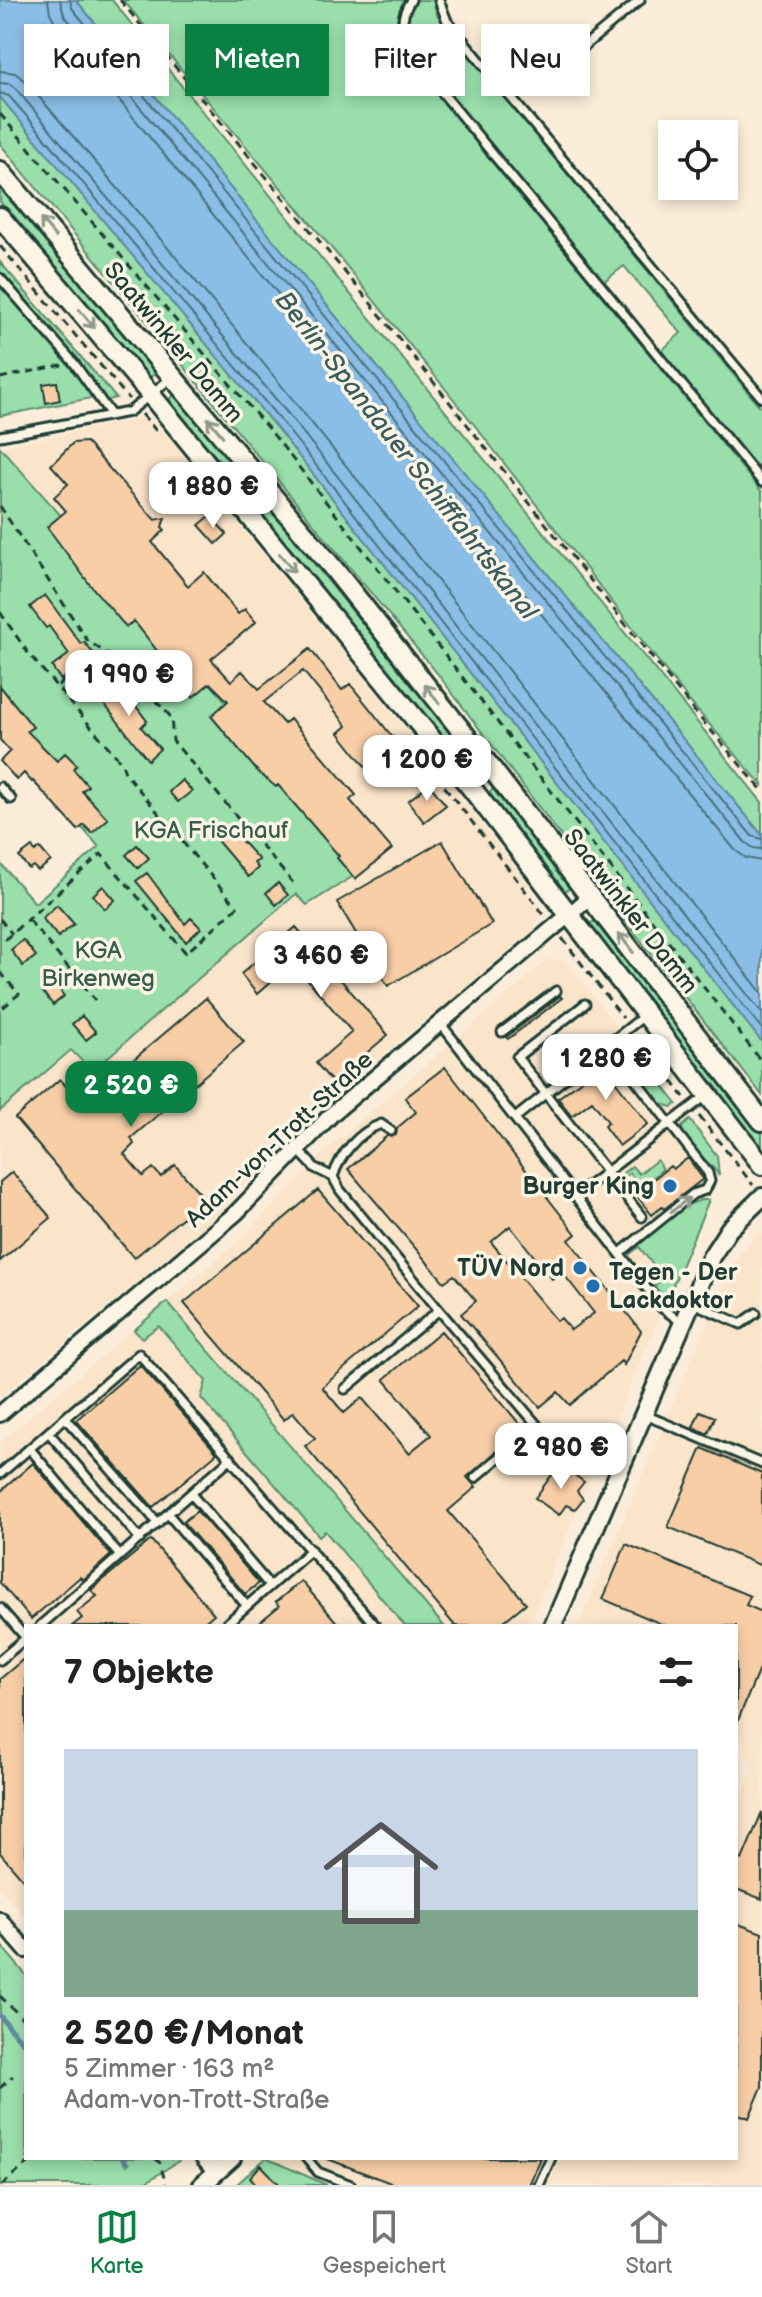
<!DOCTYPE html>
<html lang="de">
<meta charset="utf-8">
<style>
body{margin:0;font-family:"Balsamiq Sans",sans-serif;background:#f6f6f6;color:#222;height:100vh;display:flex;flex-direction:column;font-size:30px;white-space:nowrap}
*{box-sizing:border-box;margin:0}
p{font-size:26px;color:#767676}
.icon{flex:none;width:44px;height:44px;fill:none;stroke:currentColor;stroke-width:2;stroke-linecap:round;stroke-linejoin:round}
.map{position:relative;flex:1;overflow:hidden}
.details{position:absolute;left:24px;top:1624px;width:714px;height:536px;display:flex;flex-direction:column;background:#fff;border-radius:0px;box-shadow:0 4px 12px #0003}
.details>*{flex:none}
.hud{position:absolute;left:24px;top:24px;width:714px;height:72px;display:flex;gap:16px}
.controls{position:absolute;left:658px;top:120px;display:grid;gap:16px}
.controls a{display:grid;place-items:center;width:80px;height:80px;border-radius:0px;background:#fff;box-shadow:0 4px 12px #0003;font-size:40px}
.price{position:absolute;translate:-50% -68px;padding:0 18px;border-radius:16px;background:#fff;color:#222;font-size:26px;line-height:52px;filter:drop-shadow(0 2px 4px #0008)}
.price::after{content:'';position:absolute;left:50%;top:48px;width:24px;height:18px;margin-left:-12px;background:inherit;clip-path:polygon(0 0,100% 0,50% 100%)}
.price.current{background:#0b8043;color:#fff}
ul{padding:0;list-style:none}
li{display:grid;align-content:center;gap:16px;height:424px;padding:0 40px}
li+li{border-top:2px solid #e0e0e0}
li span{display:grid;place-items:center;height:248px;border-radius:0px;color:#555}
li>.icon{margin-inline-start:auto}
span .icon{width:144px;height:144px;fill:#fffc;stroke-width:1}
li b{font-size:34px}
h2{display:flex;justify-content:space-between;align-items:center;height:96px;padding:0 40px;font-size:34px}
.pill{padding:0 28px;border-radius:0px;background:#fff;box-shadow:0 4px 12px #0003;font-size:28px;line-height:72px}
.pill.current{background:#0b8043;color:#fff}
.menu{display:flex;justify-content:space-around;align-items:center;height:112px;border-top:2px solid #e0e0e0;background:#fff;font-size:22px;color:#767676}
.menu a{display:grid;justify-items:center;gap:4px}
.menu .current{color:#0b8043}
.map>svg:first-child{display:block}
</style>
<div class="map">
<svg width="762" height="2185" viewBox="0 0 762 2185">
<rect width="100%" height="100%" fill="#fbedd9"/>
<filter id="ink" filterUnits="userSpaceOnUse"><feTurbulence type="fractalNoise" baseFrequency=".0125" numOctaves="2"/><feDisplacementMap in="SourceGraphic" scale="16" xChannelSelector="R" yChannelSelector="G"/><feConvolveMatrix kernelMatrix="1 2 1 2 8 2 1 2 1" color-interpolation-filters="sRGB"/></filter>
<g filter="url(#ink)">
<path fill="#fae4ca" d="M138,419L149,420L164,432L462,799L528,884L526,889L541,908V913L534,929L470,983L445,1010L436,1016L431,1014L345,1087L301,1127L216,1215L0,1397V1111L72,1050L92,1070L297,894L370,865L0,447Z
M549,959L566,961L717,1156L719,1176L528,1626H26V1919L0,1888V1442L240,1240L325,1152Z
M758,1232H762V2185H327L266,2158H736V1809L752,1772L743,1740L736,1737V1626H578L727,1277L736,1259Z"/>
<path fill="#99deab" stroke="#5c8e70" stroke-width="2" d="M76,0H112L762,802V835Z
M123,0H405C390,22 397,43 412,64L762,492V785L690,702L476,427L339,257Z
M417,0H433L437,15L468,54L762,409V473L661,351L681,333L624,266L603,282L415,50C404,33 405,16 417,0Z
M0,97L275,426L762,1042V1095L630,927L437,673L0,144Z
M0,187L157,372L149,378L0,202Z
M0,262L116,398L97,403L91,398L0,416Z
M176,394L477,764L467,772L167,401Z
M0,447L371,865L307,905L296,894L92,1071L71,1050L0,1111V863L35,903L99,847L70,814L0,719Z
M494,788L572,886L563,893L487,795Z
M594,921L650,993L662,1003L762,1133V1153L588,925Z
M631,1045L677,1104L672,1107L658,1103L627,1063V1047Z
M690,1120L717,1156L719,1176C710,1158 684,1150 682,1127Z
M657,1160L663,1169L641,1187L630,1173L623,1178V1173L632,1166L639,1174Z
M701,1200H709L667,1300L654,1286L663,1278L639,1247L630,1254L629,1251L687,1205Z
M167,1302L444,1626H405L325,1531L319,1536L201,1398L206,1381L159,1326L142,1338L134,1330Z
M0,1944L26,1975V2158H183L142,2185H0Z
M266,2158L327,2185H236Z"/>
<path fill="#8bbee7" stroke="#608a9f" stroke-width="2" d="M0,0H76L762,835V1042L275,426L0,97Z"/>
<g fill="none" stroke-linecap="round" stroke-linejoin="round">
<path stroke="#4a717c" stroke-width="2" d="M48,0L50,13L55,22L735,850L746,858L762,861
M60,0L64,15L745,842L753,848L762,849
M70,0L72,8L752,836L762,839
M0,71L15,73L25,81C283,375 520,687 762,993
M0,83L10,84L17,90L289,415L762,1013
M0,93L9,96L43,135L281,421L762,1029"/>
<path stroke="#608a9f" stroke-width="5" d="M0,2016L26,2046
M122,2158L127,2164"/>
</g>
<path fill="#f8cea7" stroke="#1f3d34" stroke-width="2" fill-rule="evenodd" d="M57,382L60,400L46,403L43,384Z
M86,442L155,520L165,518L162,527L165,530L152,542L188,586L204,572L238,614L245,609L256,622L211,659L231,681L242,671L259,689L310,649L342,690L350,684L414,764L379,784L339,733L347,726L303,671L264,702L284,724L290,719L356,795L350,800L392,849L355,879L337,858L339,856L278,785L276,787L258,772L211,716L228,701L210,683L193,697L134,621L126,627L91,586L47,527L66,511L54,497L68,484L51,465L73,443Z
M210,516L227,534L216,544L199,525Z
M45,595L81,644L84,642L94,654L61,680L52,667L69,654L49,626L46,628L30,607Z
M117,681L147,721L141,727L160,749L148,760L98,696Z
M0,686L33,727L27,731L57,761L65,753L77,765L73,769L88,786L82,791L108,819L92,833L84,825L78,830L33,781L32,782L24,773L17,780L0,761L10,751L0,740Z
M182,780L192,791L178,802L169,792Z
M429,784L446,805L424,822L408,801Z
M228,826L259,860L254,863L258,868L248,877L215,838Z
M442,841L492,924L388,986L337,902Z
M137,845L149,858L138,868L126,855Z
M32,847L35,852L40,848L51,861L38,871L33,866L29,869L19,857Z
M147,873L185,924L191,918L201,928L186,942L136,881Z
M278,883L288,895L276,905L266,893Z
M103,886L115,900L105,909L93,895Z
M57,905L74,924L58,937L42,918Z
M296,927L388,1035L332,1082L316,1063L352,1032L293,962L257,994L241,974Z
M23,940L36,956L23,966L11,950Z
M53,982L64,996L53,1005L42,991Z
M560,996L562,998L508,1039L506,1037Z
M206,998L244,1042L131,1138L134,1144L124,1154L143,1176L153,1168L161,1177L175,1165L205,1199L134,1258L15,1118L60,1079L81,1104Z
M82,1016L96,1032L86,1040L72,1024Z
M611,1058L624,1076L616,1082L648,1124L619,1146L604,1126L608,1122L592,1101L572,1116L558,1098Z
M445,1067L576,1234L569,1240L641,1331L624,1365L621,1361L570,1405L558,1392L540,1407L461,1314L476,1301L454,1275L444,1282L348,1169L387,1136L396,1135L397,1128L416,1112L405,1098ZM510,1226L552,1279L562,1272L594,1313L571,1330L561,1318L557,1321L491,1242Z
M688,1158L703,1179L664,1209L662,1207L652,1215L637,1196L648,1187L646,1185L670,1166L673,1169Z
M12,1172L51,1218L0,1261V1182Z
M318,1190L418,1306L322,1387L344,1413L362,1398L409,1453L431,1435L384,1379L441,1331L523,1428L467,1477L476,1487L448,1511L526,1603L498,1626H455L305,1446L315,1438L293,1412L284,1420L184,1303Z
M140,1365L217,1453L153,1507L76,1420Z
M700,1411L715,1417L708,1434L693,1427Z
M702,1448L762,1474V1566L668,1527Z
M33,1463L111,1555L83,1580L80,1577L31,1619L0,1583V1492Z
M560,1464L584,1482L577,1491L583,1499L575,1509L566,1505L559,1515L535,1498Z
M197,1511L259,1583L245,1594L183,1522Z
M151,1540L214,1614L200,1626H72L82,1618L77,1612L97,1596L91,1590Z
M626,1544L750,1596L746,1605L762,1612V1662L736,1725V1626H666L603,1599Z
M301,1581L340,1626H255L279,1606L276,1602Z
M26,1657V1883L0,1853V1679Z
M762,1812V1899L736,1889V1857L742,1860Z
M736,1923L762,1933V2087L749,2118L736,2113Z
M325,2158H541L529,2185H396Z
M261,2165L280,2185H257L250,2177Z"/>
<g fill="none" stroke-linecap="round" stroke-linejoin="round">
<defs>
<path id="service" d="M411,0C395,23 405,41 418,63L762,482
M439,0L447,21L762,398
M584,46L640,0
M0,278L74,363L111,415
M0,436L129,412L171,378
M0,787L11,799
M585,1004L517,1057L642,1217
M441,1024L662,1308L681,1322
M502,1032L556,991
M608,1044L708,1173L710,1181L705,1190L693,1194L620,1253
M515,1118L645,1015
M298,1150L315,1168L333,1177
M575,1196L706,1096
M693,1303L741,1324L756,1313
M439,1310L537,1425L475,1478
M345,1389L439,1310L340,1190L333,1177C340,1154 359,1132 381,1124L391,1131
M645,1415L762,1464
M65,1418L158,1523
M49,1433L140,1539
M30,1449L120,1556
M0,1474L139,1354L376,1626
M191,1494L270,1586
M168,1514L247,1606
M0,1608L26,1638L0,1660
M40,1626L231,1458
M224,1626L311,1550
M306,2158L318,2172L351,2185
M539,2185L551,2158"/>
<path id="minor" d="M0,1414L236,1213L333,1113L590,897
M0,1920L26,1950
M203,2158L216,2173"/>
<path id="tertiary" d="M553,1626L711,1257L729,1229L762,1197
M202,2185L232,2158"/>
<path id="secondary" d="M0,171L333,568L491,768L762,1121
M0,217L151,395L473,790L762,1165"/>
</defs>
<use href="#service" stroke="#1f3d34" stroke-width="13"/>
<use href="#minor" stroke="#1f3d34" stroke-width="20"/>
<use href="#tertiary" stroke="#1f3d34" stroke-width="22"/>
<use href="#secondary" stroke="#1f3d34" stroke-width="24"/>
<path stroke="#1f3d34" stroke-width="3" stroke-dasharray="8 6" stroke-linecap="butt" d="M120,0L382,317L695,712L762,790
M0,114L277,439L762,1062
M0,246L129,399
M0,378L62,365
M142,414L158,433
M0,506L87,640L124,666L171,717L173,741L293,883
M0,612L28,653L122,763L125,773L237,907L186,953L101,854L0,944
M58,686L100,650
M410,742L545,916
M0,919L12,934
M29,920L95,1000
M562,938L623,1018
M0,972L19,994L0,1010
M638,1036L684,1097
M699,1116L753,1185
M0,1996L26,2022
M0,2088L13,2076
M155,2158L160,2163L166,2185
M2,2185L34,2158"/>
<use href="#service" stroke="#fcf5e5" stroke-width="7"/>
<use href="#minor" stroke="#fcf5e5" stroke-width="14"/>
<use href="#tertiary" stroke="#fcf5e5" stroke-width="16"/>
<use href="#secondary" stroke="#fcf5e5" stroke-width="18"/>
</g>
<defs><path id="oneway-shaft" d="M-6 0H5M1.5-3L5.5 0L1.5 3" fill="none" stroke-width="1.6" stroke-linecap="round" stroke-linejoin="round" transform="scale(2)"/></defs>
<g stroke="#8e998c">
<use href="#oneway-shaft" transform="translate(48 228) rotate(-130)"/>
<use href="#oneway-shaft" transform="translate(87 319) rotate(50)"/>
<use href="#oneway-shaft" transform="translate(215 427) rotate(-130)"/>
<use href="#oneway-shaft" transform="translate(287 563) rotate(51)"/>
<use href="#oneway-shaft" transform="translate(432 694) rotate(-128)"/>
<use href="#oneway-shaft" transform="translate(626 943) rotate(-127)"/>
<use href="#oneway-shaft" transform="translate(680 1205) rotate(-39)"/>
</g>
</g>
<g fill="#1f6fb2" stroke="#fcf5e5" stroke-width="3">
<circle cx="670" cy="1186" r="8"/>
<circle cx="580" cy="1268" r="8"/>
<circle cx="593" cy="1286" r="8"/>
</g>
<g text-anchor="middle" stroke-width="7" stroke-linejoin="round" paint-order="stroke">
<g font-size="24" fill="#1f3d34" stroke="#fcf5e5">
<text transform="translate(174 342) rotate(50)" y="8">Saatwinkler Damm</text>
<text transform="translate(631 911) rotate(52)" y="8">Saatwinkler Damm</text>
<text transform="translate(279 1139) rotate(-43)" y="8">Adam-von-Trott-Straße</text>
</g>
<g font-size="24" fill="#375d4c" stroke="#fcf5e5">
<text x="211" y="838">KGA Frischauf</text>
<text x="98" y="958">KGA<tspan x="98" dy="28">Birkenweg</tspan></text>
</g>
<g font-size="24" font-weight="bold" fill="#1f3d34" stroke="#fcf5e5" text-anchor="end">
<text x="654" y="1194">Burger King</text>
<text x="564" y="1276">TÜV Nord</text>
<text x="609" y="1280" text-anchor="start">Tegen - Der<tspan x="609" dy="28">Lackdoktor</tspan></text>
</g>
<g font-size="26" font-style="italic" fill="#3a5d61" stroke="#fcf5e5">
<text transform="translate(407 455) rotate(52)" y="9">Berlin-Spandauer Schifffahrtskanal</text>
</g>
</g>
</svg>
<div class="controls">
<a><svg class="icon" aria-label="locate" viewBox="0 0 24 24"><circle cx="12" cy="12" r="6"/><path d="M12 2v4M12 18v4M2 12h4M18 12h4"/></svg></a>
</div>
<b class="price" style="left:213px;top:530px">1 880 €</b>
<b class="price" style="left:129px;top:718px">1 990 €</b>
<b class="price" style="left:427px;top:803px">1 200 €</b>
<b class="price" style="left:321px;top:999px">3 460 €</b>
<b class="price" style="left:606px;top:1102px">1 280 €</b>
<b class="price current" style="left:131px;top:1129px">2 520 €</b>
<b class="price" style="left:561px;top:1491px">2 980 €</b>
<div class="hud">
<a class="pill">Kaufen</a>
<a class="pill current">Mieten</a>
<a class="pill">Filter</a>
<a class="pill">Neu</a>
</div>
<section class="details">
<h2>7 Objekte<svg class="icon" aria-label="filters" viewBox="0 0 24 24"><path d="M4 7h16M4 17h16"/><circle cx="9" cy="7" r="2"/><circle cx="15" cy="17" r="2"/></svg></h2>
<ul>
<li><span style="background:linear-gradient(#c9d6e8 65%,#7fa58c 0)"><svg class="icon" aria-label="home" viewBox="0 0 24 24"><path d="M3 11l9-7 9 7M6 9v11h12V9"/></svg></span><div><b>2 520 €/Monat</b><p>5 Zimmer · 163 m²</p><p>Adam-von-Trott-Straße</p></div></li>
</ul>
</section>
</div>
<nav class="menu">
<a class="current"><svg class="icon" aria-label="map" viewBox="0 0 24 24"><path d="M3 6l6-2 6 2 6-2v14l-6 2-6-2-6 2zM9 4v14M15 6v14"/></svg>Karte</a>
<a><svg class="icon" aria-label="saved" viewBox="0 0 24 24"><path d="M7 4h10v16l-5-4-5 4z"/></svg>Gespeichert</a>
<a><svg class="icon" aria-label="home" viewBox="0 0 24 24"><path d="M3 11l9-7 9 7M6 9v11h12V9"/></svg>Start</a>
</nav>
